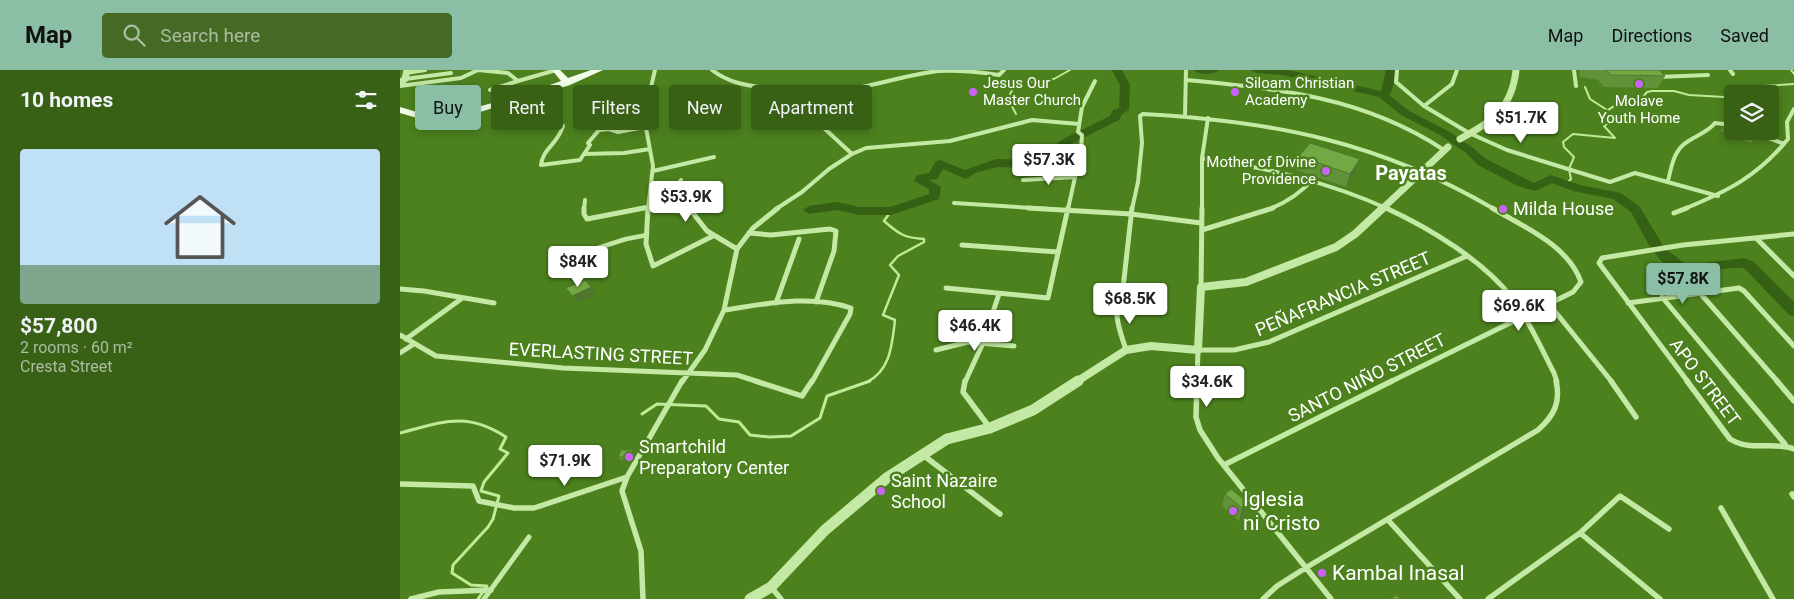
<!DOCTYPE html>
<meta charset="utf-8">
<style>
body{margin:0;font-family:Roboto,sans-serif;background:#446a23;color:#f1f3f6;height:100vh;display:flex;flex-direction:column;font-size:19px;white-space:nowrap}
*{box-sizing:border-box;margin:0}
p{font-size:16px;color:#abbca1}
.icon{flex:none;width:28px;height:28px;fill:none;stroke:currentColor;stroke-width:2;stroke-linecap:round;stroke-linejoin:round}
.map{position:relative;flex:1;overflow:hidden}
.side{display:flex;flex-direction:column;background:#396116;width:400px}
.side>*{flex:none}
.guide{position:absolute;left:15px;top:15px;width:475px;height:45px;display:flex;gap:10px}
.buttons{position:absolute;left:1324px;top:15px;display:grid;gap:10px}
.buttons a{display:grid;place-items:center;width:55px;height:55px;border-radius:5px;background:#396116;box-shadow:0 2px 8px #0003;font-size:25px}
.price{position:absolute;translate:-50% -42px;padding:0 11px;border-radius:5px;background:#fff;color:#222;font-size:16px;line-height:32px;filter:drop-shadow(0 1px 2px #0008)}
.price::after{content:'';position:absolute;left:50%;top:30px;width:15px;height:11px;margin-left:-8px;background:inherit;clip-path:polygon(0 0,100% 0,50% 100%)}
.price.current{background:#8abfa5;color:#111}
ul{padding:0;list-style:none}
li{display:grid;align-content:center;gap:10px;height:265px;padding:0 20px}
li span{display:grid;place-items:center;height:155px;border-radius:5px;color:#555}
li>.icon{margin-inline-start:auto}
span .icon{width:90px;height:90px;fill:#fffc;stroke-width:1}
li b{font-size:21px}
h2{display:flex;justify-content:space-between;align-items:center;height:60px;padding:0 20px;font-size:21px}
.chip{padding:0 18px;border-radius:5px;background:#396116;box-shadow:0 2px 8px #0003;font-size:18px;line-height:45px}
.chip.current{background:#8abfa5;color:#111}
header{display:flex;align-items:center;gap:30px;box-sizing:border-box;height:70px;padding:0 25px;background:#8abfa5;color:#111}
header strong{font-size:24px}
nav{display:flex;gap:28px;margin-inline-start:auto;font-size:18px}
.search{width:350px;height:45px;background:#446a23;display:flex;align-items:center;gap:12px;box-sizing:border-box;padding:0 18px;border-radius:5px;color:#abbca1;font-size:19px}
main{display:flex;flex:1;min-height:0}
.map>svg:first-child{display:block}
</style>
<header>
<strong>Map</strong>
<div class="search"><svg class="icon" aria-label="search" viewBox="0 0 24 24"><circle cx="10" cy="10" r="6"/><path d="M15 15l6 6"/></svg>Search here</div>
<nav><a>Map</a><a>Directions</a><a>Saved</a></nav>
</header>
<main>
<section class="side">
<h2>10 homes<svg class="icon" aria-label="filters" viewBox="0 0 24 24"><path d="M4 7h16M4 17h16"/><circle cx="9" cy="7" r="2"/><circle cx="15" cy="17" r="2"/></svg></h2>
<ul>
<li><span style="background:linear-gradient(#bfe0f5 75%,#7fa58c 0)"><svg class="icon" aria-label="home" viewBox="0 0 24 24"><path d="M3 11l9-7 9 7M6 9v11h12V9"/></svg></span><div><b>$57,800</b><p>2 rooms · 60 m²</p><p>Cresta Street</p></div></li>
</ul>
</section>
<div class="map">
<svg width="1394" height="529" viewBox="0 0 1394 529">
<rect width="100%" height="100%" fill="#4c811e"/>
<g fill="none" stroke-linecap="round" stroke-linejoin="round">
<path stroke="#c0ea97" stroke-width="2" d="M1391,0L1394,4
M627,12L654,9L670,0
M1185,17L1190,29L1207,40
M616,44L608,29L613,18L621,14
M1167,113L1171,109L1169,99L1174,87L1164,77L1163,72L1173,64L1215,68L1204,56L1214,50L1206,42C1215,33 1225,33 1237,34L1247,22L1252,21H1274L1289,25L1324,27L1348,17L1394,14"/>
<path stroke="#c0ea97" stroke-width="2.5" d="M467,312C491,300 492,274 495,250L483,245L499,205L490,195L498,186L524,172V169C504,168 499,164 484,151L491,141"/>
<path stroke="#c0ea97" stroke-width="3" d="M242,344L257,334L306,336L319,349L339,352L350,365L370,367L391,366L420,348L427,326L470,311
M0,363C43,352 66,341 106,367L100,379L108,383L84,412L81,421L99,426L93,449L88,457L53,495L52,503L71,515L87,516L78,529"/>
<path fill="#366014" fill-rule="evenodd" d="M712,0H722L730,15L729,40L722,44L719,50L671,74L655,85L651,91L627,98L597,97L575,103L566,109L543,99L537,109L529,110L541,117L539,129L491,145H459L437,140L409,144L403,140L409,136L437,132L459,137H490L529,124V119L514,111L517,105L529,103L536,91L540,90L565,100L596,89L627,90L643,87L647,81L663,69L710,46L713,40L719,38L720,15Z
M794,0H819C814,5 799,5 794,0Z
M851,0H888L981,21L986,0H996L992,21L989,25L1009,41L1048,61L1073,78L1086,89L1134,113L1151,105L1180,115L1221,123L1240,137L1262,174L1260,177H1250L1231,142L1213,129L1173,121L1152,113L1135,121L1118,116L1078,95L1065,82L1040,65L1001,45L979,27L883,5L856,3Z
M1262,179L1267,180L1287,195L1344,188L1354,192L1394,232V246L1389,245L1344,198C1311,196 1279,219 1255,183L1257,180Z"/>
<path stroke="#c4e9a4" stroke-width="4.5" d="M154,192L226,169L247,165"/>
<path stroke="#c4e9a4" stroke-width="5" d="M84,529L129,467"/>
<path stroke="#c4e9a4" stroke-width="4" d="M78,0L108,3L118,11L90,20
M312,0C329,13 345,15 365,18C390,22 416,25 441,21C474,16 505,5 538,1C559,0 579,2 599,5L604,0
M997,0L996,12L1024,36L1069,63L1107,80L1210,112L1235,103L1318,126
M1174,0L1176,16
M1330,0L1333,4
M6,3L25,0
M1258,7L1308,5
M5,9L51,3
M786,10C880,19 964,27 1044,80
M118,11L156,0
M0,16L61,8L78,0
M138,22L158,46
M398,23L413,48L452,84
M1024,36L1052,14L1057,0
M785,45L786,0
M163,56C158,74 143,78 141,95L180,90L190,75L188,73L199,60L209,59L218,62L245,57
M1350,61L1384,74
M184,84L224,83L250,79
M802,88C867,98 929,112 988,139
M253,101L314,87
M281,110L277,116L290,139
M623,110L675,107
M1268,111C1271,99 1273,84 1283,75C1293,66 1306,64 1315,53L1332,55
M554,133L648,139
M184,139L185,130
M238,139L247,137
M248,139L253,96L244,47L255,0
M376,139L402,122L429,99L452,84L466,78L550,71L632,50L679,54
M668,139L681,80L682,65L678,62L682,37L695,11
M732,139L738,112L742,73L740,46L743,44C873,51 980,72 1094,139
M802,139V88L808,48
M870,139C887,132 901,123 913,109
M1284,139C1328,121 1358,106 1388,69L1387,52L1394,39"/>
<path stroke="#c4e9a4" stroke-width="5" d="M184,138V144L187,149L244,138
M248,138L246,174L253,196L313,166
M289,138L307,161L337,179
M628,138L731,144L801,153
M986,138C1029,158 1083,190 1113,229C1130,252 1141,278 1154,303L1157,312
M1274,143L1287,138
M802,160L873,138
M349,163L371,165L430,159L436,161L434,181L416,232
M1357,169L1394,206
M562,175L658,182
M801,217L802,138
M546,218L648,228L668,138
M0,219L24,221L94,233
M1300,223L1378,312
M1262,227L1333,312
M376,233L399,169
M1228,233L1339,218L1344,221L1394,276
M1149,234L1212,312
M324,240C365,234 411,224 451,238L450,244L412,312
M592,245L599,224
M0,265L36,286L163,298L337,305L359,312
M6,269L61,229
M536,280L568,272L614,276
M726,280C721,263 711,243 722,227L732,138
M0,283L14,274
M282,312L305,280L324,240L337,179L353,158L378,138
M565,312L583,273
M797,312L798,280H834L869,272L1067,186
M990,312L1173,222L1181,212C1168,175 1124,157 1092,138
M1288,312L1199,193L1202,188L1283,175L1394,164"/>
<path stroke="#c4e9a4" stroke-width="5.5" d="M355,311L402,326L412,311
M565,311L563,322L590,358
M797,311L796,347L800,360L818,388L931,529
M1211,311L1236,347
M1287,311L1330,369C1351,382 1372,371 1394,379
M1332,311L1385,374
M1377,311L1394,331
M523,385L600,444
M824,395L992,311
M0,414L73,416L79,431L114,438H134L227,407
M1392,424L1394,427
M1321,438L1373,529
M988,450L1060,529
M1180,463L1260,529
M371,517L381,529
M11,529L39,522L91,520
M243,529L241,481L222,421L227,407L282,311
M863,529L877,516L907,497L1138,360C1154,346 1161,332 1156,311
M1088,529L1180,463L1220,426L1269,459"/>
<path stroke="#c4e9a4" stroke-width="7" d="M0,13L5,9L7,0
M1060,69C1092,51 1112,39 1116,0
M982,139L1048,77"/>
<path stroke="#c4e9a4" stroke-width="8" d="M676,312L726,280L751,276L798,280L801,217L846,212L936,177L955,164L983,138"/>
<path stroke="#c4e9a4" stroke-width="11" d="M350,529L371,517L425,460L488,407L547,369L590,358L633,340L678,311"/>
<path fill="#f0fee7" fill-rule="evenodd" d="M152,0H160L168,8L191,0H203L170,15L50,51L34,53L0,43V37L34,47L49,45L124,24L161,11Z"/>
</g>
<path fill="#63913a" d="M1180,0H1259L1265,6L1258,18L1204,17L1198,10L1179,7Z
M1322,58L1360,64L1351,73L1320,61Z
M899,86L960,89L956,103L946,117L896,100Z
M235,383L231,390H221L218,387Z
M825,424L848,433L844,446L839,451L822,436Z"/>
<path fill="#50762f" d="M53,40L62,55L50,59L43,49Z
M960,89L956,103L946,117L950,104Z
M191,217L196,224L177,233L172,226Z
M233,380L235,383L231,390L229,387Z
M848,433L844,446L839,451L842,438Z"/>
<path fill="#73a943" stroke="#50762f" d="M1206,0H1259L1265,6L1211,5Z
M53,40L56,45L43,49L41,43Z
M1326,54L1332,55V61H1351L1360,64L1353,70L1322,58Z
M910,73L960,89L950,104L899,86Z
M185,210L191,217L172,226L166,218Z
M221,380H233L229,387H218Z
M831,419L848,433L842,438L825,424Z
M997,525L1000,529H990Z"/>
<g fill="#c963f7" stroke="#4c811e" stroke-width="2">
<circle cx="1239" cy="14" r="5"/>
<circle cx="573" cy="22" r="5"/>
<circle cx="835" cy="22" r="5"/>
<circle cx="926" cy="101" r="5"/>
<circle cx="1103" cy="139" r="5"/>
<circle cx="229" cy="387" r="5"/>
<circle cx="481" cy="421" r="5"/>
<circle cx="833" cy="441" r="5"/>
<circle cx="922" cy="503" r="5"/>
</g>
<g text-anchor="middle" stroke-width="5" stroke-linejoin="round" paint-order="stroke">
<g font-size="15" fill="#fff" stroke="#4c811e" text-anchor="start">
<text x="583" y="18">Jesus Our<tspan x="583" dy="17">Master Church</tspan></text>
<text x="845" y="18">Siloam Christian<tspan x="845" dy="17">Academy</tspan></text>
<text x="1239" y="36" text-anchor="middle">Molave<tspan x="1239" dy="17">Youth Home</tspan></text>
<text x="916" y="97" text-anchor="end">Mother of Divine<tspan x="916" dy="17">Providence</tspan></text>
</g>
<g font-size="18" fill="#fff" stroke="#4c811e" text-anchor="start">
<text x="1113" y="145">Milda House</text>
<text x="239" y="383">Smartchild<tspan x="239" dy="21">Preparatory Center</tspan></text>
<text x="491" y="417">Saint Nazaire<tspan x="491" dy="21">School</tspan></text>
</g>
<g font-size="18" fill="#fff" stroke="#4c811e">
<text transform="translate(943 224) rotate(-23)" y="6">PEÑAFRANCIA STREET</text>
<text transform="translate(201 284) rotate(3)" y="6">EVERLASTING STREET</text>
<text transform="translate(967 308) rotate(-27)" y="6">SANTO NIÑO STREET</text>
<text transform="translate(1305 312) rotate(53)" y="6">APO STREET</text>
</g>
<g font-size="20" font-weight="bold" fill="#fff" stroke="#4c811e">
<text x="1011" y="110">Payatas</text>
</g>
<g font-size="21" fill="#fff" stroke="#4c811e" text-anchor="start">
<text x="843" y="436">Iglesia<tspan x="843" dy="24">ni Cristo</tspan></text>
<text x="932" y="510">Kambal Inasal</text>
</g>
</g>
</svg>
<div class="buttons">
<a><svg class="icon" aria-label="layers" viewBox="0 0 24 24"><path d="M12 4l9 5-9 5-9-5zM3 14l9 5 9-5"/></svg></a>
</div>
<b class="price" style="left:1121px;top:74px">$51.7K</b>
<b class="price" style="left:649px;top:116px">$57.3K</b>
<b class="price" style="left:286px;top:153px">$53.9K</b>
<b class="price" style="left:178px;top:218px">$84K</b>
<b class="price current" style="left:1283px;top:235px">$57.8K</b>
<b class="price" style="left:730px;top:255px">$68.5K</b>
<b class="price" style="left:1119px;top:262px">$69.6K</b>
<b class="price" style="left:575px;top:282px">$46.4K</b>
<b class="price" style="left:807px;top:338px">$34.6K</b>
<b class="price" style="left:165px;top:417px">$71.9K</b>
<div class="guide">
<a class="chip current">Buy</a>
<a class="chip">Rent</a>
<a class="chip">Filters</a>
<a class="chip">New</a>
<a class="chip">Apartment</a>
</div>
</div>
</main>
